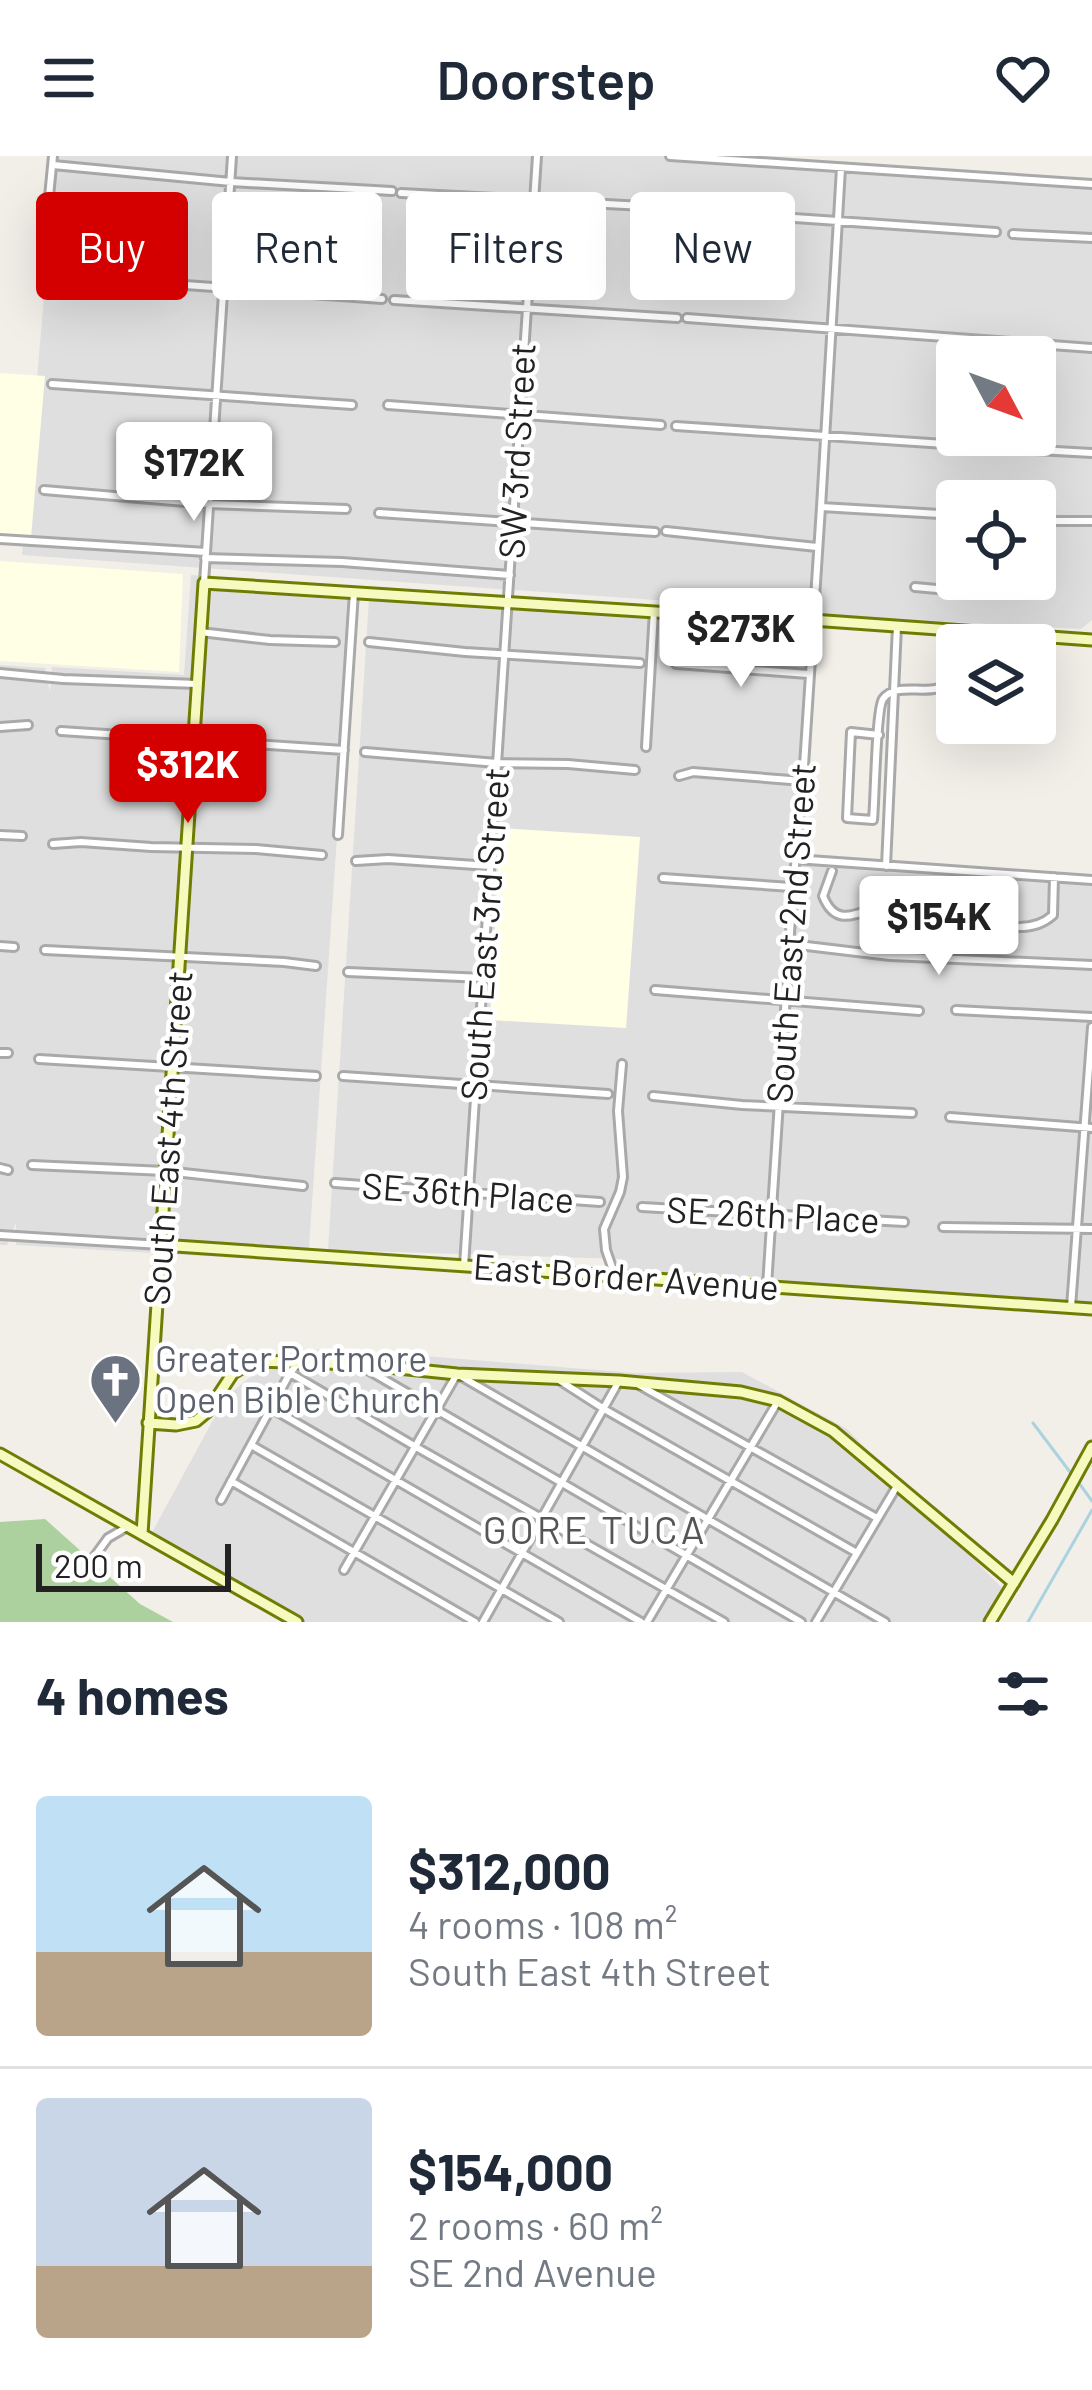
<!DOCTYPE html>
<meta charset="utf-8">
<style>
body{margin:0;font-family:Barlow,sans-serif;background:#f2f2f3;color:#1f2937;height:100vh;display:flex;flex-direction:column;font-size:45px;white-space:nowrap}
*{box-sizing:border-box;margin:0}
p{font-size:39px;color:#747a83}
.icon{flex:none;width:66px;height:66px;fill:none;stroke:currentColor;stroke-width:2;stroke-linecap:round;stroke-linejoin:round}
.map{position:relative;height:1466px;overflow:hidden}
.side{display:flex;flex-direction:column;background:#fff;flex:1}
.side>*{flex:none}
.hud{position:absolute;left:36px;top:36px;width:1020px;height:108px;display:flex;gap:24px}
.needle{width:78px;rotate:131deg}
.fabs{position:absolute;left:936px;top:180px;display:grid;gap:24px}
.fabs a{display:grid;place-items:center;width:120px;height:120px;border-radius:12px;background:#fff;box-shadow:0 12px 48px #0002;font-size:60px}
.scale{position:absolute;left:36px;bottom:30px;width:195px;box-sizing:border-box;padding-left:12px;border:6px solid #222;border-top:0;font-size:33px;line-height:42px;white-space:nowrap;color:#222;-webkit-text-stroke:9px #fff;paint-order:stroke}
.price{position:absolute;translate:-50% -102px;padding:0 27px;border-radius:12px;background:#fff;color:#222;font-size:39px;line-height:78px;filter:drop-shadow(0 3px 6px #0008)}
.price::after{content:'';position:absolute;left:50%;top:72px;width:36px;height:27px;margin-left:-18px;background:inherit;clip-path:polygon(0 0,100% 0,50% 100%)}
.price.on{background:#d40000;color:#fff}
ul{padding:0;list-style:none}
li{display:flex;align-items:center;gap:36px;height:300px;padding:0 36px}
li+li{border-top:3px solid #e0e1e3}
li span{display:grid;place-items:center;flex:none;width:336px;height:240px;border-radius:12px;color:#555}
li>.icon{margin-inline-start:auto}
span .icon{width:144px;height:144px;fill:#fffc;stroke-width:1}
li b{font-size:51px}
h2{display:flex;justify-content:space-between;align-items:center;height:144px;padding:0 36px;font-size:51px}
.chip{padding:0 42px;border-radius:12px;background:#fff;box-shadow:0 12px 48px #0002;font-size:42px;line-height:108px}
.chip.on{background:#d40000;color:#fff}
header{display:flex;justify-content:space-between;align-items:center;height:156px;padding:0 36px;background:#fff;font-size:54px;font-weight:600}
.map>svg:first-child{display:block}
</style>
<header><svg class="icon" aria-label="menu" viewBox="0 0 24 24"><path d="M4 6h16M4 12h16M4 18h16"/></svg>Doorstep<svg class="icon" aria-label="heart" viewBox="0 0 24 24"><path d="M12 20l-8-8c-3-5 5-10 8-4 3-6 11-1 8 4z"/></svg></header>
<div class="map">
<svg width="1092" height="1466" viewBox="0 0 1092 1466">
<rect width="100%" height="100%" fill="#f2efe9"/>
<path fill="#e0dfdf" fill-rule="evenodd" d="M56,0H704L1092,28V464L1081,473L804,458L655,444L22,399ZM957,201H1035V279H957ZM957,345H1035V423H957Z
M191,419L354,432L308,1106L16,1089V1067L7,1089H0V509L45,512L50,536L52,511L184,519Z
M369,442L664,461V467L818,480L800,702L1092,721V1150L622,1115V1103L328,1094Z
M285,1192L401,1198L634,1217L742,1216L847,1273L1003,1433L983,1466H305L150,1380L225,1242Z"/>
<path fill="#ffffe5" d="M0,217L45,220L31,382L0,379Z
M0,405L183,418L179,516L0,505Z
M500,672L640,681L626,872L490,864Z"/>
<path fill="#add19e" d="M45,1363L140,1448L173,1466H0V1366Z"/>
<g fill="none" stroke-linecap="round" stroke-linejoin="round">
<path stroke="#aad3df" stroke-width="3" d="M1033,1267L1073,1320
M1079,1327L1092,1345
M1028,1466L1092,1354"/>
<defs>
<path id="street" d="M670,0L1092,28
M53,9L231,26L392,35
M401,37L681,52
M692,55L996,76
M1013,78L1092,82
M42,112L53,0
M58,120L382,143
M394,144L677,162
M687,162L1092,192
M52,228L352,249
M388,249L661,269
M676,270L960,289
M1000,292L1092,297
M44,334L209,348L346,353
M821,351L957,359
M379,357L655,376
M1035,365H1092
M666,375L817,391
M0,383L206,396
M205,402L342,406L510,419
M204,427L232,0
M915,431L959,435L960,423
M200,476L270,484L335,486
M369,486L465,496L640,507
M676,508L808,518
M0,517L63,523L197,528
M0,571L28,569
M61,575L344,594
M879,579L851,576L847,662L873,664C875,644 876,553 883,543C898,522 938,546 951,522C958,510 955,489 955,475
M646,591L654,455
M365,596L497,607L568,608L635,614
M679,620L693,616L803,625
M0,679L22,680
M338,679L354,436
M53,688L81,686L151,691L256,693L322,699
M795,703L1092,724
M356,705L388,703L490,710
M886,710L897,470
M832,715L823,740C837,776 862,753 887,748C900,745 913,746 926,748C964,752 1019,790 1053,759L1054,721
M663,722L791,731
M790,788L890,800L1092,809
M0,790L14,791
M45,794L284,806L316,810
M348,816L484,822
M655,834L919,855
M956,854L1092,861
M0,897H8
M39,903L316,920
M343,920L608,938
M653,940L742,949L912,957
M950,961L1092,972
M32,1009L165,1015L303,1030
M0,1012L8,1014
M335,1027L600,1046
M642,1051L904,1066
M943,1071L1092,1073
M0,1079L161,1089
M464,1110L537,0
M615,1120L606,1094L604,1073L620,1036L623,1021L618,955L622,908
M767,1130L793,731L803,625L821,351L841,12
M1071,1151L1092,871
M361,1210L801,1466
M290,1217L416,1291L724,1466
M559,1224L604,1253L857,1397
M639,1229L877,1362
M271,1252L641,1466
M251,1289L559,1466
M231,1325L475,1466
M221,1344L290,1217L299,1206
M344,1414L457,1218L885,1466
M81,1419L108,1382L127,1371
M483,1466L619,1225
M647,1466L778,1245
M816,1466L897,1330"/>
<path id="secondary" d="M161,1089L1092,1153
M148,1267L176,1269L196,1265L208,1255L233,1217L253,1205L358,1208L457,1218L619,1225L741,1236L778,1245L833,1275L1014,1427
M0,1298L297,1466
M142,1378L204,427L778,464H812L1092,484
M990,1466L1052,1364L1092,1291"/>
</defs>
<use href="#street" stroke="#a9a9a9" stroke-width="12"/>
<use href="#secondary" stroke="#707d05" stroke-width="15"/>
<use href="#street" stroke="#fff" stroke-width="6"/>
<use href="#secondary" stroke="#f7fabf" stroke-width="9"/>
</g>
<defs>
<symbol id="church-pin" viewBox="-11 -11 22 30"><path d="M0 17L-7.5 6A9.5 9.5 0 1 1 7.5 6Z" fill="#6b7280" stroke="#fff"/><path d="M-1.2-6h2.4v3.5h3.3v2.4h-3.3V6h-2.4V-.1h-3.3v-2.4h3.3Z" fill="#fff"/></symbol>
</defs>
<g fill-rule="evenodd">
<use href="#church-pin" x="86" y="1194" width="59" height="81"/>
</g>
<g text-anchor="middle" stroke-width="9" stroke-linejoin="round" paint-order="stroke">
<g font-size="36" fill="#222" stroke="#fff">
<text transform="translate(517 295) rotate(-87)" y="13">SW 3rd Street</text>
<text transform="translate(791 777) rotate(-86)" y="13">South East 2nd Street</text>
<text transform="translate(485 778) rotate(-86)" y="13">South East 3rd Street</text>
<text transform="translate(168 982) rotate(-86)" y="13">South East 4th Street</text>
<text transform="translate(468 1037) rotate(4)" y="13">SE 36th Place</text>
<text transform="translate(773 1059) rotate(3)" y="13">SE 26th Place</text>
<text transform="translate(626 1121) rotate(4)" y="13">East Border Avenue</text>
</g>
<g font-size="36" fill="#5b616d" stroke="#fff" text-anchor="start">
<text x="155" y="1216">Greater Portmore<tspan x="155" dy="41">Open Bible Church</tspan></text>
</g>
<g font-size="39" letter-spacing="3" fill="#555" stroke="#fff">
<text x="595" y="1388">GORE TUCA</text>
</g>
</g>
</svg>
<div class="fabs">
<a><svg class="needle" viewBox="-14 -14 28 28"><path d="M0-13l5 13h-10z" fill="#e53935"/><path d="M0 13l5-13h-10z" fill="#747a83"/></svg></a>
<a><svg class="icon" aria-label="locate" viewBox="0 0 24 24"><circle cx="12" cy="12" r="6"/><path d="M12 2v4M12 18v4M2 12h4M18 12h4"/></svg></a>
<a><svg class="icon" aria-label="layers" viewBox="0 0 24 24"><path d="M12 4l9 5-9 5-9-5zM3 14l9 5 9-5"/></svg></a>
</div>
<div class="scale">200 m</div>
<b class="price" style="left:194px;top:368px">$172K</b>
<b class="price" style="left:741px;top:534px">$273K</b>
<b class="price on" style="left:188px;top:670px">$312K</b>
<b class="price" style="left:939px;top:822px">$154K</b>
<div class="hud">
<a class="chip on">Buy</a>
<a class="chip">Rent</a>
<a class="chip">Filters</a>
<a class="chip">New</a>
</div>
</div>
<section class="side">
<h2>4 homes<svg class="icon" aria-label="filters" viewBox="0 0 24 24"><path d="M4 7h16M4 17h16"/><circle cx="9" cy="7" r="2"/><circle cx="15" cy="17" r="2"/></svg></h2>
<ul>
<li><span style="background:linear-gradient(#bfe0f5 65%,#b9a48a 0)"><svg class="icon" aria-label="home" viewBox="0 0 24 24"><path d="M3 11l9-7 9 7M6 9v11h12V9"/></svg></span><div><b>$312,000</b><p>4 rooms · 108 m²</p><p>South East 4th Street</p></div></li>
<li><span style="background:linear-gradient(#c9d6e8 70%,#b9a48a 0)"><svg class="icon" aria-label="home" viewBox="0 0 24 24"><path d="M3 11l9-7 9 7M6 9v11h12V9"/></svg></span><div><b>$154,000</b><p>2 rooms · 60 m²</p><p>SE 2nd Avenue</p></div></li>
</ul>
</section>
